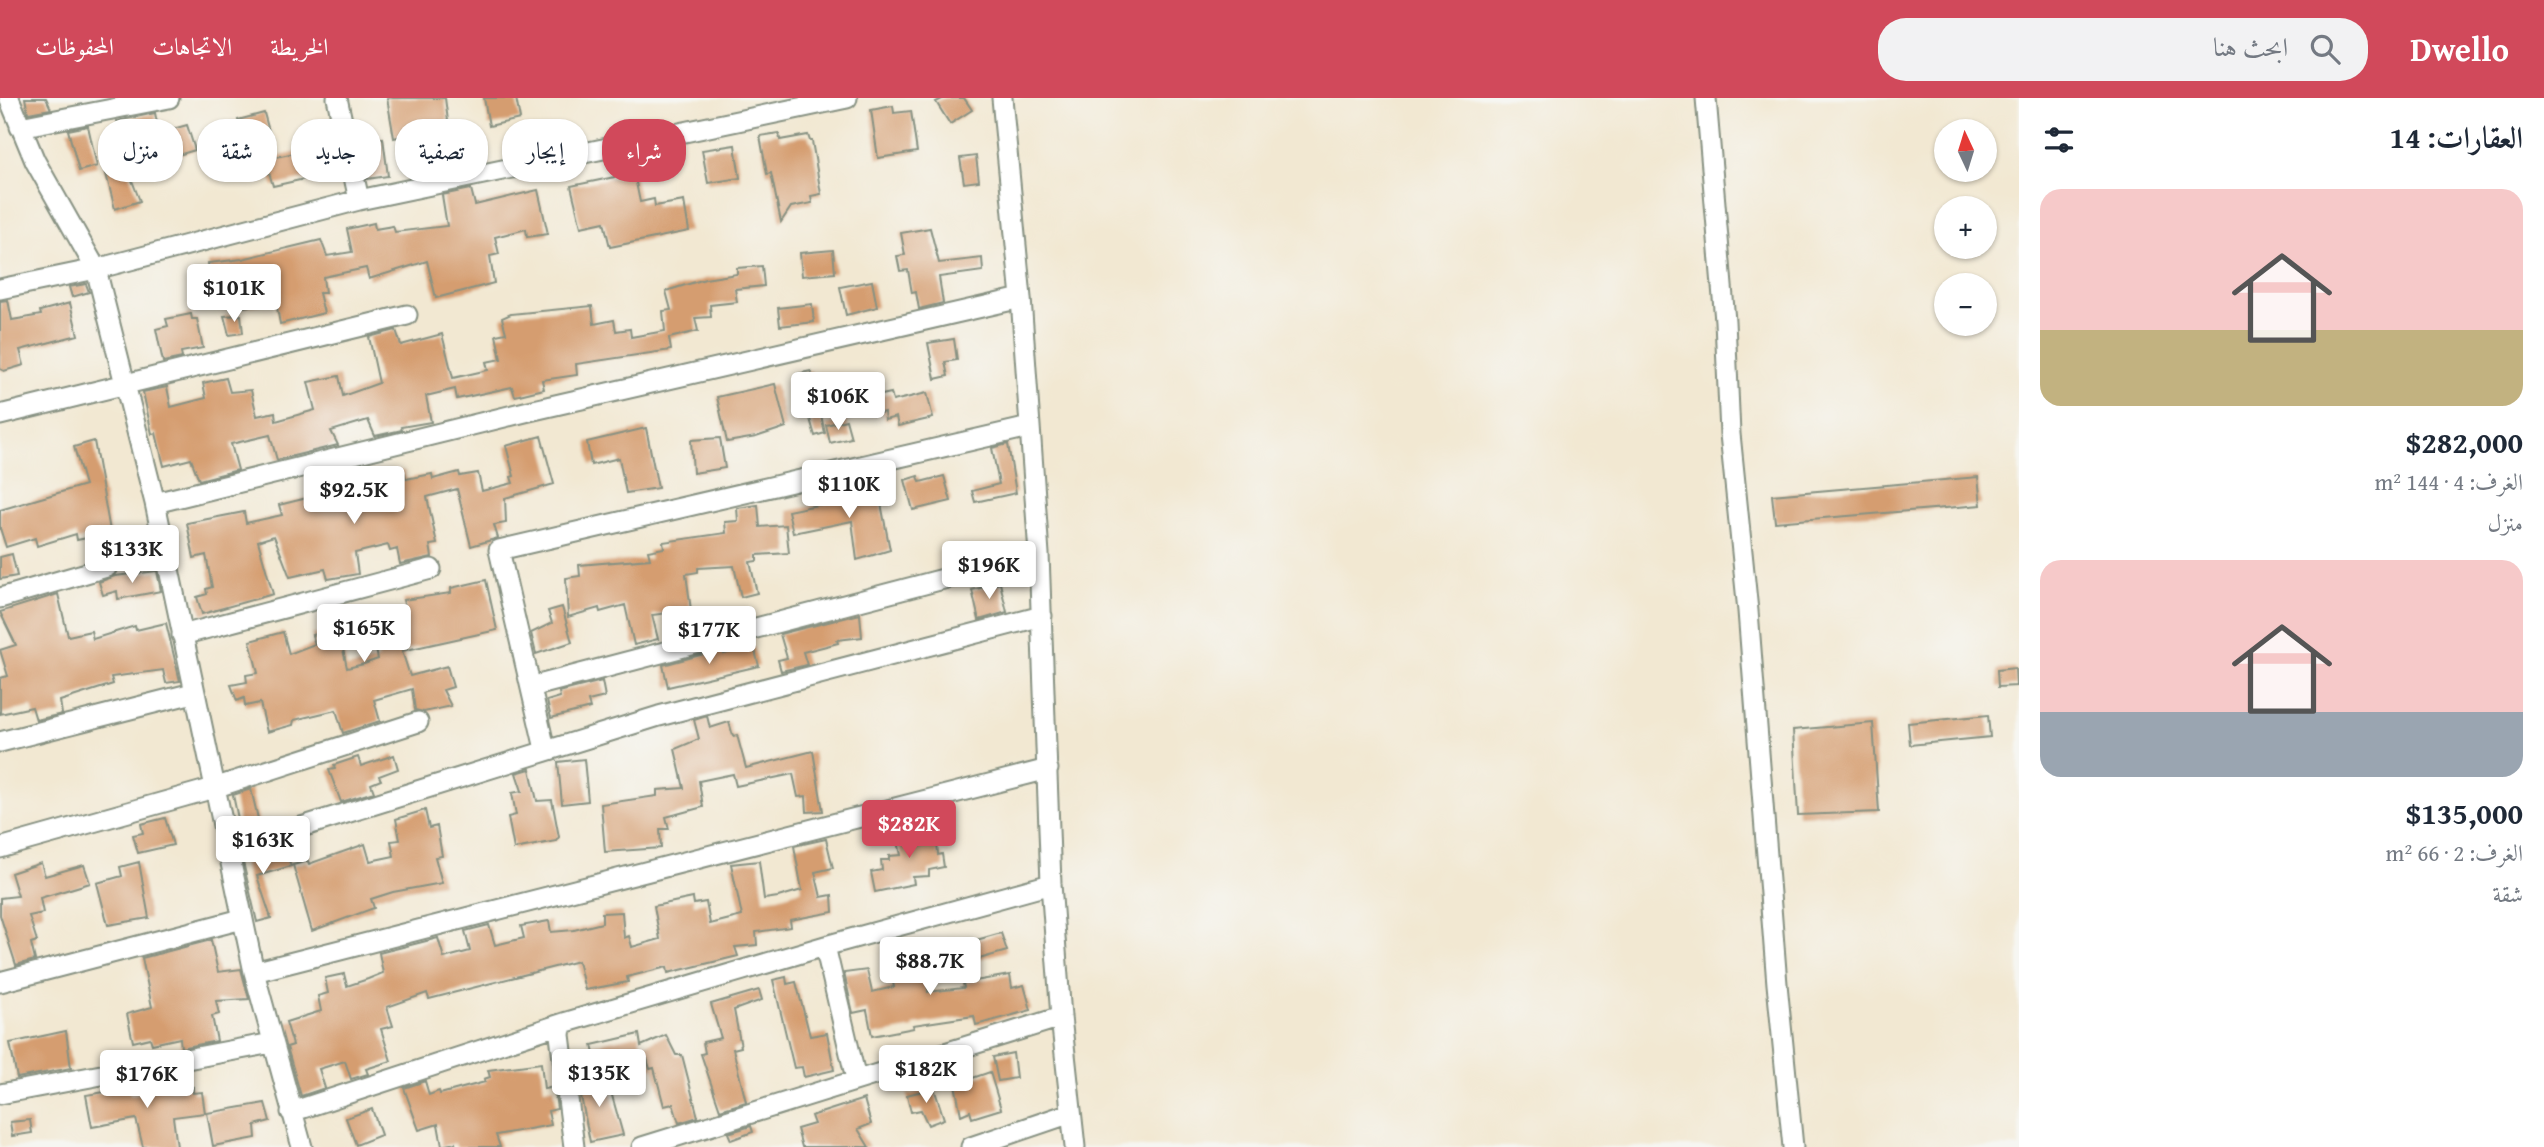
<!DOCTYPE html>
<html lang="ar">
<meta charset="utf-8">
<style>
body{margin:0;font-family:"Gentium Book Plus",Amiri,serif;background:#f2f2f3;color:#1f2937;direction:rtl;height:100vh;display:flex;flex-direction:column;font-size:26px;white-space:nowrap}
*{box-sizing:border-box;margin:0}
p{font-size:23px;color:#747a83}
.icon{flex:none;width:38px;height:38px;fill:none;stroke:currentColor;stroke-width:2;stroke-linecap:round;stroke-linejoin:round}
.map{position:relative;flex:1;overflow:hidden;direction:ltr}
.sheet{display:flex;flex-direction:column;background:#fff;width:525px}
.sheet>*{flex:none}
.hud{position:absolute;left:21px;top:21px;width:665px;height:63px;direction:rtl;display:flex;gap:14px}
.needle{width:46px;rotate:356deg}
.buttons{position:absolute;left:1934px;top:21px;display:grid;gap:14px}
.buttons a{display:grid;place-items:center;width:63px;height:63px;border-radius:50%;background:#fff;box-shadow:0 2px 5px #0004;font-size:35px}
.price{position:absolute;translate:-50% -60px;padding:0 16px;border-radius:7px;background:#fff;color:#222;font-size:23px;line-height:46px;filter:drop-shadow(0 2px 4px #0008)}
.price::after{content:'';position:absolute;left:50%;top:42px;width:21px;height:16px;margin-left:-10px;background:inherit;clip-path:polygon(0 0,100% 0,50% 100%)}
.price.current{background:#d1495b;color:#fff}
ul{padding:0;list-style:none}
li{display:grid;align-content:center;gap:14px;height:371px;padding:0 21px}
li span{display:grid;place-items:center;height:217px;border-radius:21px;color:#555}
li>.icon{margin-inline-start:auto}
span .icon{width:126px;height:126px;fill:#fffc;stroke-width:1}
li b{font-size:30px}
h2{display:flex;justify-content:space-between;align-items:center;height:84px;padding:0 21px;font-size:30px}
.chip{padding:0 24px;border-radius:28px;background:#fff;box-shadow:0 2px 5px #0004;font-size:24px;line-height:63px}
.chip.current{background:#d1495b;color:#fff}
header{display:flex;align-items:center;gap:42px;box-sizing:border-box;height:98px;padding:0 35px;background:#d1495b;color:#fff}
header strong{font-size:33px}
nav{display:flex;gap:38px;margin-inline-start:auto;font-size:24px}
.search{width:490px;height:63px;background:#f2f2f3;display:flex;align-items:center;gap:18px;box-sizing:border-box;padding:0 24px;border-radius:28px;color:#747a83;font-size:26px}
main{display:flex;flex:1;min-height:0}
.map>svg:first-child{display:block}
</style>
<header>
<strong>Dwello</strong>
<div class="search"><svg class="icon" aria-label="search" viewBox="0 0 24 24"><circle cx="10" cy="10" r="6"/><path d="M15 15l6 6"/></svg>ابحث هنا</div>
<nav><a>الخريطة</a><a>الاتجاهات</a><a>المحفوظات</a></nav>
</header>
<main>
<section class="sheet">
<h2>العقارات: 14<svg class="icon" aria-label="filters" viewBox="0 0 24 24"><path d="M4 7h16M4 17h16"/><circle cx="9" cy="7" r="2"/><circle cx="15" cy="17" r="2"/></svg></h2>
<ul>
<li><span style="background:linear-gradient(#f6c9c9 65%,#c2b280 0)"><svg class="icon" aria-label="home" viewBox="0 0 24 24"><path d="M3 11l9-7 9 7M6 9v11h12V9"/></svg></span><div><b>$282,000</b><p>الغرف: 4 · 144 m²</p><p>منزل</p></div></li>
<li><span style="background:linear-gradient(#f6c9c9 70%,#9aa5b1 0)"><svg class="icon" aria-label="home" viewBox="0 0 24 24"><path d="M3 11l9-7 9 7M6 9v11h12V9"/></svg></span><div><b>$135,000</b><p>الغرف: 2 · 66 m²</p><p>شقة</p></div></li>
</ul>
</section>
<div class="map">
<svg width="2019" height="1049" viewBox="0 0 2019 1049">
<rect width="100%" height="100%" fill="#f6f6f2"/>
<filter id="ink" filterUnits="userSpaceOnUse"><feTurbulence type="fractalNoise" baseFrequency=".0143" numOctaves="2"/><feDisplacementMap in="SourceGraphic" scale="14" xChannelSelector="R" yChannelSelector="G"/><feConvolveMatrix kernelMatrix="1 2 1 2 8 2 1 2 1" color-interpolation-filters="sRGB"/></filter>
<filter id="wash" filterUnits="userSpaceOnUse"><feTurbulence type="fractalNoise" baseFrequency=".00686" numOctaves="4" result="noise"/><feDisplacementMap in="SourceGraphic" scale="28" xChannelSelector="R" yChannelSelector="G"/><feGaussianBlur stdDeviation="1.57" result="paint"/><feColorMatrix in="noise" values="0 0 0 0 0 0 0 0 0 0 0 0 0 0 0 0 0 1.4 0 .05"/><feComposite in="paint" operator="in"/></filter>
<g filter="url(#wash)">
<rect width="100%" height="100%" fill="#f2e8d2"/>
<g id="blocks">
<path fill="#d59d6f" d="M25,0H46L51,11L28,15Z
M387,0H445L448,23L429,26L435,70L418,73L410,36L394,40Z
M484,0H516L520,21L489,28Z
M944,0H964L972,12L950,26L936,4Z
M893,8L894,15L911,13L917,54L878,60L871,12Z
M155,15L159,35L187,27L195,52L158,63L153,62L150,52L128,58L117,23Z
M264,15L276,59L304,53L309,80L273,88L268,71L242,76L236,51L246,49L238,22Z
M88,28L97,68L79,73L68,32Z
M779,35L780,42L808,37L810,43H812L821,96L811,98L812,105L791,109L781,124L771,75L767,76L760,38Z
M383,40L388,78L367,81L363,43Z
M735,47L740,80L708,85L702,52Z
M976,58L979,83L964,85L960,60Z
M124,62L140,103L115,111L104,68Z
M634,75L640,104L654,101L655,108L684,103L689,133L610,149L604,124L581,129L571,88Z
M471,91L475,107L538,92L548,136L527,139L526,131L495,139L499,156L490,158L494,185L436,200L427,163L369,181L366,170L323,179L325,195H319L324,215L280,226L276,204L242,209L237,185L211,188L208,165L242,161L321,142L327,158L352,154L347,131L374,125L375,131L393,128L395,134L447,128L442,97Z
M930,130L939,165L982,160L983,173L939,179L943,205L919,211L916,194L912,195L908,172L900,173L897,158L905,157L901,135Z
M833,152L835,175L802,178L800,155Z
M762,168L764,188L735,191L737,204L710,207L711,219L695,220L698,233L669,240L671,252L576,266L577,277L542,282L544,291L515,298L512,289L457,301L455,291L426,298L431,324L401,329L402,332L375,338L368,322L331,333L338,347L277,362L270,337L231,346L238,372L199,382L191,361L164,368L156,335L152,336L143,294L167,289L171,309L206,300L203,285L226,280L230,294L251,292L257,318L275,314L276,323L315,312L308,284L339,278L343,298L379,285L369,239L396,232L401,247L442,236L453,280L488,272L486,264L501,261L496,237L506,235L502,220L511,216L592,208L594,226L614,222L616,233L630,231L631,239L665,233L663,213L671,212L666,193L705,181L737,176V170Z
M872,183L877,209L846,217L840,189Z
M86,186L89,194L72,199L69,189Z
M8,202L12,222L41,217L40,213L70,205L78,237L20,252L24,267L4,273L0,271V203Z
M812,206L814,224L780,228L778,210Z
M191,216L192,221H197L203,250L181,254L182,260L163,264L156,231L168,228L166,221Z
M241,217L243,235L229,237L224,218Z
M954,241L957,262L945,264L948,278L935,281L928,245Z
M811,273L825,335L815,338L797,276Z
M775,286L786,329L756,339L727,344L717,299Z
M891,295L893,303L927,295L933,320L898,328L896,319L885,322L884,314L873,317L868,300Z
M846,322L851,340L830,345L826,327Z
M646,330L658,390L626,395L619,360L591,367L587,344Z
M541,338L554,386L505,400L506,425L494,427L498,440L471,448L457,391L427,399L437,446L430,447L432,459L400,466L397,451L390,453L388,447L355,455L358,476L328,481L325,471L290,479L274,438L258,443L273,496L202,516L197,499L207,496L206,491L212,489L206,457L194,460L187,425L244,414L246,425L282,417L279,407L311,399L309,391L404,373L406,381L432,376L433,381L459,374L460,378L478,375L482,393L513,385L511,379L514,378L506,348Z
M720,340L725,370L693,375L691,342Z
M94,343L112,444L109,445L111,458L93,460L87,440L77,442L76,436L37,448L35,440L6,449L0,430V412L85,387L74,349Z
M1008,346L1016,395L975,404L972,393L999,386L992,350Z
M918,378L920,384L944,378L951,403L913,412L905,382Z
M1978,379L1981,407L1775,424L1772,397Z
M878,390L890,452L857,462L852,423L793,435L788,413L847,401L846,395Z
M758,407L760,429L786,427L789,455L757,457V463L750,464L757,495L741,499L734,468L698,470V474L686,476L691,512L652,517L658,541L634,547L625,507L600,514L599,510L568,519L566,480L580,478L579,467L650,461L648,453L664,450L663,444L726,435L725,424L738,423L737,410Z
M12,456L17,478L0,481V459Z
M157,473L161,493L118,501L117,493L103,497L99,484L115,478Z
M486,482L497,532L402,553L410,578L447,568L453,589L443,592L451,608L424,614L415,612L412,591L374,602L380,623L343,635L336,612L294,622L293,627L267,634L260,605L245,608L244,600L237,603L231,587L247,584L246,577L258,575L250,543L283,534L289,556L315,546L312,537L339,532L347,570L364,566L378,561L372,532L398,527L395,515L406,513L403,502L451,495V490Z
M1000,485L1007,514L979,522L972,492Z
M58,496L68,538L91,533L93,541L135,528L136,532L166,525L180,583L166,585L163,572L111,579L113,586L60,603L62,616L36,622L32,609L0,616V580L8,578L0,552L16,547L0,514Z
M562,509L572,544L536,556L531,535L552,525L548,513Z
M860,516L862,539L837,542L838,545L803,554L807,567L781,573L778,562L787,560L780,536Z
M754,549L759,568L668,589L663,567L723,551L724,556Z
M2015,570L2016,588L1998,589L1997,572Z
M602,583L605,599L588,603L590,610L551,620L547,603L560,599L559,594Z
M1988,617L1990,639L1910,647L1908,625Z
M707,618L710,630L729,624L733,638L737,637L746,670L813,653L823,713L807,714L806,698L798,699L793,676L736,688L733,676L699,683L703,709L666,719L669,731H660L661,750L605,754L601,706L657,698V692L684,690L675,651L699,641L694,622Z
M1873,625L1879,714L1798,717L1793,632Z
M394,657L398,671L379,678L381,682L371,686L374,694L341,704L329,672L335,671L334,667L358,659L361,668Z
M584,661L588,703L562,706L558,664Z
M530,671L537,703L552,702L559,739L556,743L514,751L508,719L516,717L512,695L522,693L516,675Z
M251,691L260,729L241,735L233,697Z
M425,712L429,730L437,728L442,758L435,759L442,785L393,794L371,801L374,810L312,833L293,767L308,763L309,766L365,746L370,763L394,758L391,743L400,742L396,721Z
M165,720L173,747L138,755L133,737L143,735L141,726Z
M936,731L938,757L942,756L944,769L929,772V778L913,779L914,786L875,794L871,774L882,772L881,762H889V758L901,757L896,734Z
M826,741L833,770L815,774L821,799L832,797L833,814L790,822L791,829L756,834L757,847L735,849L738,858L668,875L667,869L627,879L628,884L585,892L578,863L429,901L427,895L387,909L393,928L381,931L391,963L366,971L368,976L351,981L345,963L319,971L325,990L301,998L287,949L293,947L286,924L321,913L318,898L328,895L325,880L344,876L347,888L368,881L383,875L379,855L438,840L444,860L470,853L465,833L489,827L495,847L524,840L521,828L549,823L551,834L574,832L602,825V815L622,814L624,840L629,838L632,849L660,841L654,808L693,800L694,806L706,804L710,826L742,818L731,766L759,763L764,801L778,799L802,792L794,748Z
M283,747L291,768L257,778L271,820L257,824L242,760Z
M139,764L149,820L108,827L97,785L122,778L120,769Z
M41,765L45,778L84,767L90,785L40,800L43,815L29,818L37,843L31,845L35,862L16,867L0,817V800L18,798L11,775Z
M1001,835L1007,853L979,861L973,843Z
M211,842L218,874L241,871L249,901L216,903L219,916L212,918L217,943L181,950L180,940L152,946L150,940L133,944L127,916L152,909L142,860Z
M918,843L922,881L927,880L928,894L964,890L963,885L1010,877L1012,890L1024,887L1031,912L976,927L974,918L913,927L914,930L872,938L867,912L853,915L844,875L867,872L872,894L894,889L887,855L897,854L896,849L906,848L905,844Z
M786,879L787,886L796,884L810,938L827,935L834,972L804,979L802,969L794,970L773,882Z
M759,892L762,902L734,912L741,949L733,951L746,1004L720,1012L701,956L705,955L703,944L721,940L711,906Z
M66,933L71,970L17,980L10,945Z
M639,936L641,948L666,937L676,957H682L698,1019L679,1025L673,1006L664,1008L654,970L650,971L647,961L598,973L592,947Z
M1013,955L1016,980L998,983L993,959Z
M541,965L544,991L554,989L557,1011L548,1013L551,1027L496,1037L500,1049H456L455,1045L442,1048L438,1026L419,1032L404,990L425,983L429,997L439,993L440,996L485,984L484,981L490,979L488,972Z
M990,974L1001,1011L972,1020L970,1013L961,1017L955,986Z
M606,976L623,1037L590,1044L578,983Z
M167,977L170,992L193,989V995L202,994L205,1015L173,1019L177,1049H143L136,1021L92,1029L86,997L129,990L130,997L155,991V979Z
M934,990L944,1021L928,1027L921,1012L911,1014L907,997Z
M864,1001L871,1026L858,1031L869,1049H802L797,1031L814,1026L811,1018Z
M265,1005L270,1023L255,1027L256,1040L213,1048L207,1015Z
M372,1011L381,1037L356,1047L346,1020Z
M30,1022L32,1035L12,1038L10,1024Z
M751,1028L753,1034L731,1042L728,1035Z"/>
</g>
</g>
<g filter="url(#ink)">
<use href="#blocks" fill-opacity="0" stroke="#889283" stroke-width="2"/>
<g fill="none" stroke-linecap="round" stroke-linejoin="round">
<defs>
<path id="street" d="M9,0L35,63L96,171L155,405L254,874L302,1049
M337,0L359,102
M1002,0L1021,200L1039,456L1051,786L1061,919L1075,1049
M1706,0L1725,223L1730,336L1748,513L1777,886L1793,1049
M20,29L169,0
M0,191L96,171L359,102L847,0
M0,317L407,217
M155,405L525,314L1021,200
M0,500L107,469
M182,537L431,471
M531,589L1039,456
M0,644L193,595
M545,651L499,452L1029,329
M0,750L214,690L418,624
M227,752L659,618L1042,518
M825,848L856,981
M254,874L1048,671
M0,884L242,821
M0,996L272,945
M291,1014L567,924
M574,1049L560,937L561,929L567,924L825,848L1051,786
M642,1049L1061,919
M971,1049L1071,1015"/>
</defs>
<use href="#street" stroke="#889283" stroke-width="23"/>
<use href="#street" stroke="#fff" stroke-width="19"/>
</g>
</g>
</svg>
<div class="buttons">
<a><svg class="needle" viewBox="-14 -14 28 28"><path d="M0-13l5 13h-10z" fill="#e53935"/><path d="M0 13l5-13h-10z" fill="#747a83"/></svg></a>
<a>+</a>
<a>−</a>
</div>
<b class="price" style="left:234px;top:226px">$101K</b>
<b class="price" style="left:838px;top:334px">$106K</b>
<b class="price" style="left:849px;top:422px">$110K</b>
<b class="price" style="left:354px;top:428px">$92.5K</b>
<b class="price" style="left:132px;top:487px">$133K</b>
<b class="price" style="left:989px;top:503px">$196K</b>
<b class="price" style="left:364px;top:566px">$165K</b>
<b class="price" style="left:709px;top:568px">$177K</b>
<b class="price current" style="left:909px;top:762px">$282K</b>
<b class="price" style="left:263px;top:778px">$163K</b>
<b class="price" style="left:930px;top:899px">$88.7K</b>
<b class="price" style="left:926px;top:1007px">$182K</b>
<b class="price" style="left:599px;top:1011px">$135K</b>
<b class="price" style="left:147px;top:1012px">$176K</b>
<div class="hud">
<a class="chip current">شراء</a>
<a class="chip">إيجار</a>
<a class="chip">تصفية</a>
<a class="chip">جديد</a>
<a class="chip">شقة</a>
<a class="chip">منزل</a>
</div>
</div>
</main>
